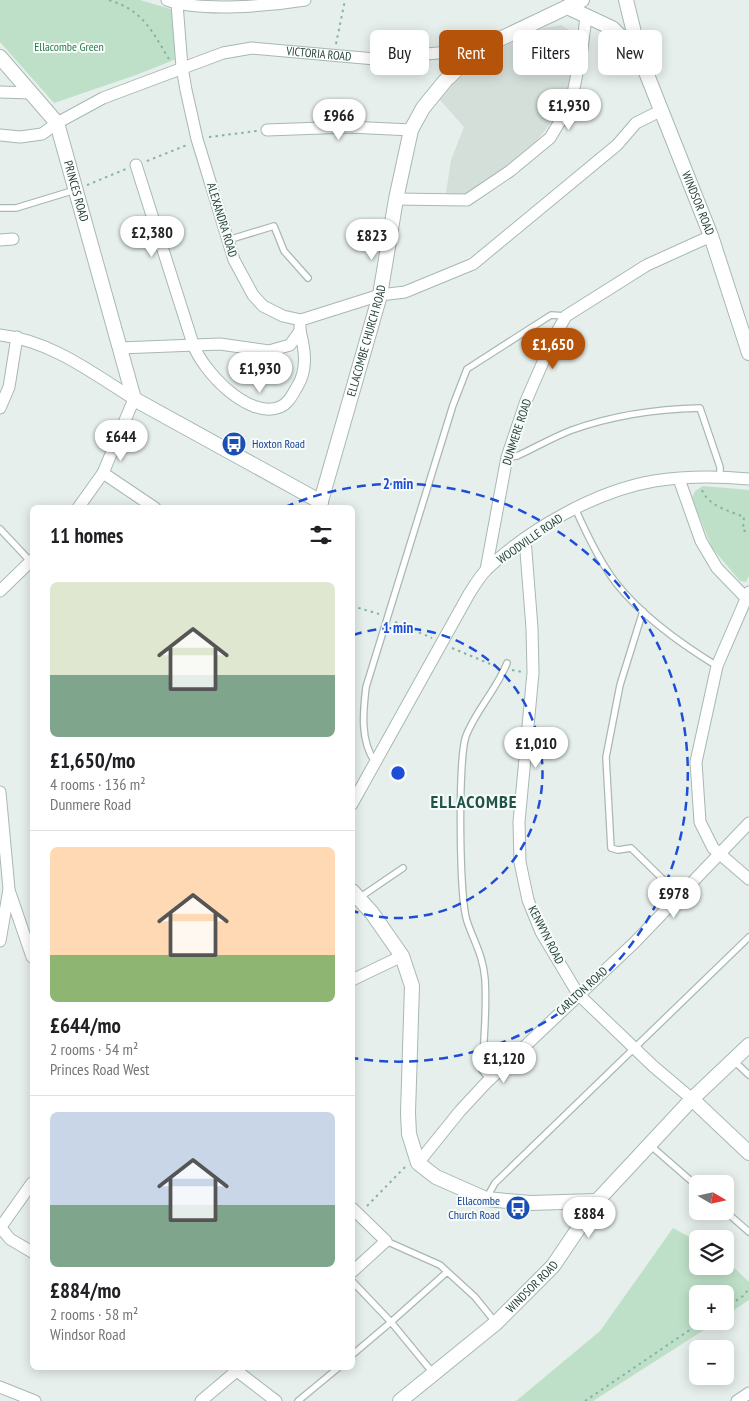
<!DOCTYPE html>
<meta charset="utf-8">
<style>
body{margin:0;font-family:"PT Sans Narrow",sans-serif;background:#f6f6f6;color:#202124;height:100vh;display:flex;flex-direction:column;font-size:19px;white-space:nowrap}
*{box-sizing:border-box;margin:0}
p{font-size:16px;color:#757577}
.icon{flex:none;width:28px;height:28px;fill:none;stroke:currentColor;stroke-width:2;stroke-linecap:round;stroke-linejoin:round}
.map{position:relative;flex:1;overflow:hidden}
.sheet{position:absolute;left:30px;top:505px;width:325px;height:865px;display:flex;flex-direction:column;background:#fff;border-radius:8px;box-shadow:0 2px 12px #0003}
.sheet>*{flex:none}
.guide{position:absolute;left:370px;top:30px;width:304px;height:45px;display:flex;gap:10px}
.needle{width:32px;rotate:99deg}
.tools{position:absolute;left:689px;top:1175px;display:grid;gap:10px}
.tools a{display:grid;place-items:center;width:45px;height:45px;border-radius:8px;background:#fff;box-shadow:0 2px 12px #0003;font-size:25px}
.price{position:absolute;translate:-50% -42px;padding:0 11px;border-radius:18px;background:#fff;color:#222;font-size:16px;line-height:32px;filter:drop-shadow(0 1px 2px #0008)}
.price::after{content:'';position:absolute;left:50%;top:30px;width:15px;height:11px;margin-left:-8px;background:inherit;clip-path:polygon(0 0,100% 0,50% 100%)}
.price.current{background:#b45309;color:#fff}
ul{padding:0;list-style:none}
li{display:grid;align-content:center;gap:10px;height:265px;padding:0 20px}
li+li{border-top:1px solid #e0e0e0}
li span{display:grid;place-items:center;height:155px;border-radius:8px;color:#555}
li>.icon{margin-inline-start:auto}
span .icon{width:90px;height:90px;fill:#fffc;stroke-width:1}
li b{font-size:21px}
h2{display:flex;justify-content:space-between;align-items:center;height:60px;padding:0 20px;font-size:21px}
.chip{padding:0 18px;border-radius:8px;background:#fff;box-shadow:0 2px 12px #0003;font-size:18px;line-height:45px}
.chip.current{background:#b45309;color:#fff}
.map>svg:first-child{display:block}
</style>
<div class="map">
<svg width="749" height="1401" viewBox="0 0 749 1401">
<rect width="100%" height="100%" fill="#e6efeb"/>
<path fill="#d4dfda" d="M561,25L573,32L580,30L568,88L561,108L555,118L530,149L464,195L446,193L451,160L464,127L440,100L454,83L499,49L539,29Z"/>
<path fill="#bfe0c8" d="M0,0H140L174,10L179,58L136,75L54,103L0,42Z
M703,486L749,490V576L746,582L740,581L712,548L692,498L695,491Z
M673,1228L697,1241L698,1266H725V1259L749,1282V1300L725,1316V1294H698V1321H718L593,1401H516L600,1331Z"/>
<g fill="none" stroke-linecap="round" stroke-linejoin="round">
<defs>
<path id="service" d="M0,208H16L75,190
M228,240L274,226L284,251L308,278
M507,457L517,456C535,448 553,437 572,430C614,415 656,409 700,408L720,467V477
M575,508C586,533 599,561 616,583C642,616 681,644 717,666
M0,529L31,562
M643,611L620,685L606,757L611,848L618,850L631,848L679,895
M375,762C360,741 363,712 366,687L453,405L467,369L551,315L566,316
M359,898L403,868
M733,1060L749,1075
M490,1080L482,1070C484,1040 487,1009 485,979C483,955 474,942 467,921C459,898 458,757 466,736C476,710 497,689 507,663
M650,1145L698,1187
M486,1199L495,1183L749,937
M725,1211L749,1232
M386,1241L440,1265L475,1297L496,1323
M352,1281L391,1322L352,1355
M433,1373L391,1322L447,1272
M298,1401L338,1368"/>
<g id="minor">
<path d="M167,0C202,12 267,6 305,0"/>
<path d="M177,4L182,67L186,90L197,139L234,260L253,295L263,306L283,316L301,320L380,295L405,292L473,264L617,145L636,123L660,111"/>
<path d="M0,92L32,93"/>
<path d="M267,130L349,127L411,130"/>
<path id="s1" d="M0,135L20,137L42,134L57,123L103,98L223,53L252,48L375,59L479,49"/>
<path d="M136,165L193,344C202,370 248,420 280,407C289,403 292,395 297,387C308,369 305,350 300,331"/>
<path d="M396,199L467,200L510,171L550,138L571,103L582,49L586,17"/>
<path d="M0,240L13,239"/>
<path d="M0,335C51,341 91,372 134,399L103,473L78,508"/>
<path d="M120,348L220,344L269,351L290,345L300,331V326"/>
<path d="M0,408L9,387L17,337"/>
<path d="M103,473L155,508"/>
<path d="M679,479L701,541L717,568L746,598"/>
<path d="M525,539L532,628L533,673L519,822L520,862L528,900L541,932L578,994L653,1066L692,1099"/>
<path d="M486,570L507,457L526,401L553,339L566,316L647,265L711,236"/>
<path d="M0,591L32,560"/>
<path d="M749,592L717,666L696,762L700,822L713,848L749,879"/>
<path d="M0,792L9,889L0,941"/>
<path d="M352,804L469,594C474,586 480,576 487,569C529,529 596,491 654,481C685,476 718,476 749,479"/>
<path d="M9,890L32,957"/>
<path d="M352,980L402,956"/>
<path d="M418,1163L460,1111L485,1084L635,942L749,823"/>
<path d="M352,1208L386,1241L352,1272"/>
<path d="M0,1228L32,1183"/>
<path d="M1,1228L10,1239L32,1252"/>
<path d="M233,1368L276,1401"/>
<path d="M0,1387L35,1401"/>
<path d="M201,1401L240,1368"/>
<path d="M737,1401L749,1393"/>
</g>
<g id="tertiary">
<path id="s2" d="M626,0L640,57L711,236L749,353"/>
<path d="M567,7L612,28L638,54"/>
<path id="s3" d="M0,57L57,123L134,399L321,502"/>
<path id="s4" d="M319,508L380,295L396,199L411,130L423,108L445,81L479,49L582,0"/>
<path d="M352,891L372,913L402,956L412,986L408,1113L409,1134L418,1163L436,1177L486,1199L530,1203L597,1201"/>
<path d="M692,1099L749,1153"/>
<path id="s5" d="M400,1401L496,1323L553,1266L597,1201L692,1099L749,1045"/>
</g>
</defs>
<use href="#service" stroke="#a8b8b2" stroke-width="8"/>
<use href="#minor" stroke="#a8b8b2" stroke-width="13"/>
<use href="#tertiary" stroke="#a8b8b2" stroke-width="16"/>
<path stroke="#86b3a5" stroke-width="2" stroke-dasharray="2.5 4" stroke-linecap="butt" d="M109,0C144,11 151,30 169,59
M336,44L345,0
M209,137L257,131
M147,161L187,145
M87,185L126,169
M702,490C708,506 730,511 744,517L743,530L749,533
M352,606L379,614
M395,622L432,638
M452,648L495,666
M512,670L522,672
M367,1206L406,1166
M725,1308L743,1296L749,1289
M585,1401L703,1321"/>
<use href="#service" stroke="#fff" stroke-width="5.5"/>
<use href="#minor" stroke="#fff" stroke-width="11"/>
<use href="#tertiary" stroke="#fff" stroke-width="14"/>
</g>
<g fill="none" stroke="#1d4ed8" stroke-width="2.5" stroke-dasharray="9 6">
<path d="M353 635A145 145 0 1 1 353 911"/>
<path d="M285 507A289 289 0 1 1 353 1058"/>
</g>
<defs>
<symbol id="bus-disc" viewBox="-11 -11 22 22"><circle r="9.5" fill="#1a4fb4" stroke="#f7fbf9"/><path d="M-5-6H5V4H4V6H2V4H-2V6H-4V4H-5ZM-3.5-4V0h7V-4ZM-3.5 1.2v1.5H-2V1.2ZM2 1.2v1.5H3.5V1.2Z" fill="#fff"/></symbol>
</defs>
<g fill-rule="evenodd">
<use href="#bus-disc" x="220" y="430" width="28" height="28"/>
<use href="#bus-disc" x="504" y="1194" width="28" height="28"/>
</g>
<g text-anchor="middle" stroke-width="4" stroke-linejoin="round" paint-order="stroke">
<g font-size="12" fill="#2d7a4b" stroke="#f7fbf9">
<text x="69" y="51">Ellacombe Green</text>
</g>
<g font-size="12" fill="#24423a" stroke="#f7fbf9">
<text dy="4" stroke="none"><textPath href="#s1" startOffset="338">VICTORIA ROAD</textPath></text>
<text dy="4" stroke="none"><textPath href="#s3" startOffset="158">PRINCES ROAD</textPath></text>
<text dy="4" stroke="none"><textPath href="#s2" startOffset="216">WINDSOR ROAD</textPath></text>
<text transform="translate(222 220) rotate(73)" y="4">ALEXANDRA ROAD</text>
<text dy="4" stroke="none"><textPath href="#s4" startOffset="174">ELLACOMBE CHURCH ROAD</textPath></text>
<text transform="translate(517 432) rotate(-72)" y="4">DUNMERE ROAD</text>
<text transform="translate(530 539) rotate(-35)" y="4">WOODVILLE ROAD</text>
<text transform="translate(546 935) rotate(63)" y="4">KENWYN ROAD</text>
<text transform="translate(582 991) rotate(-43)" y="4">CARLTON ROAD</text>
<text dy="4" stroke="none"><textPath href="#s5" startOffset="175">WINDSOR ROAD</textPath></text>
</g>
<g font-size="12" fill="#164399" stroke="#f7fbf9" text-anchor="start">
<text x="252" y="448">Hoxton Road</text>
<text x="500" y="1205" text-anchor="end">Ellacombe<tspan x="500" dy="14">Church Road</tspan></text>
</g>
<g font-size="18" font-weight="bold" letter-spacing="1" fill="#1f5548" stroke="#f7fbf9">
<text x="474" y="808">ELLACOMBE</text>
</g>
</g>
<circle cx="398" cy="773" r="8" fill="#1d4ed8" stroke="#f7fbf9" stroke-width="2.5"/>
<g font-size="15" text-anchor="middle" font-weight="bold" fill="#1d4ed8" stroke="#f7fbf9" stroke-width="4" stroke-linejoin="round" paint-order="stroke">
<text x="398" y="489">2 min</text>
<text x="398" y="633">1 min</text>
</g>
</svg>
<div class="tools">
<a><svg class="needle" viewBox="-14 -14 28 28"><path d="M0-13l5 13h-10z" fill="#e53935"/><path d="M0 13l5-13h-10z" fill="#757577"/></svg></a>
<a><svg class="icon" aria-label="layers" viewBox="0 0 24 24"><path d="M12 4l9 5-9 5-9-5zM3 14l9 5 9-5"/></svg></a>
<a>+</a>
<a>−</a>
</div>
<b class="price" style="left:569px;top:131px">£1,930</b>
<b class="price" style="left:339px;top:141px">£966</b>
<b class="price" style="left:152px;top:258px">£2,380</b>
<b class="price" style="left:372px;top:261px">£823</b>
<b class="price current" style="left:553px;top:370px">£1,650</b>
<b class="price" style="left:260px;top:394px">£1,930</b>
<b class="price" style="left:121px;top:462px">£644</b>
<b class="price" style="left:536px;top:769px">£1,010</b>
<b class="price" style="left:674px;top:919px">£978</b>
<b class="price" style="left:504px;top:1084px">£1,120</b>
<b class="price" style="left:589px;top:1239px">£884</b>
<div class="guide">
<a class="chip">Buy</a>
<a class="chip current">Rent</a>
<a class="chip">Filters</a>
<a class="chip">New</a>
</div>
<section class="sheet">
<h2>11 homes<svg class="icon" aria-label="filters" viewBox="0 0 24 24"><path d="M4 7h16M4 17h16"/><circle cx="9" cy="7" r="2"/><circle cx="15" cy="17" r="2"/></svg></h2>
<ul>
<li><span style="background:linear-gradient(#dfe7d0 60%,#7fa58c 0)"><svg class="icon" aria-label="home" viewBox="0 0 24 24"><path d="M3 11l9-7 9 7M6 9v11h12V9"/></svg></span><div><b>£1,650/mo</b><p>4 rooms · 136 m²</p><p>Dunmere Road</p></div></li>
<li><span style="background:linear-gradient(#ffd9b3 70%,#8fb573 0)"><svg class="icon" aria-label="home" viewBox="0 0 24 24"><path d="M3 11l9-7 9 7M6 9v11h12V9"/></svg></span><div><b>£644/mo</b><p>2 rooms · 54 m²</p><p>Princes Road West</p></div></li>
<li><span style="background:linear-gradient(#c9d6e8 60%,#7fa58c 0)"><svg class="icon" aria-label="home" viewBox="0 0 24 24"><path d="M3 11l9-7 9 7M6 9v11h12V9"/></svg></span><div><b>£884/mo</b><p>2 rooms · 58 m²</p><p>Windsor Road</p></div></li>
</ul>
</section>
</div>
